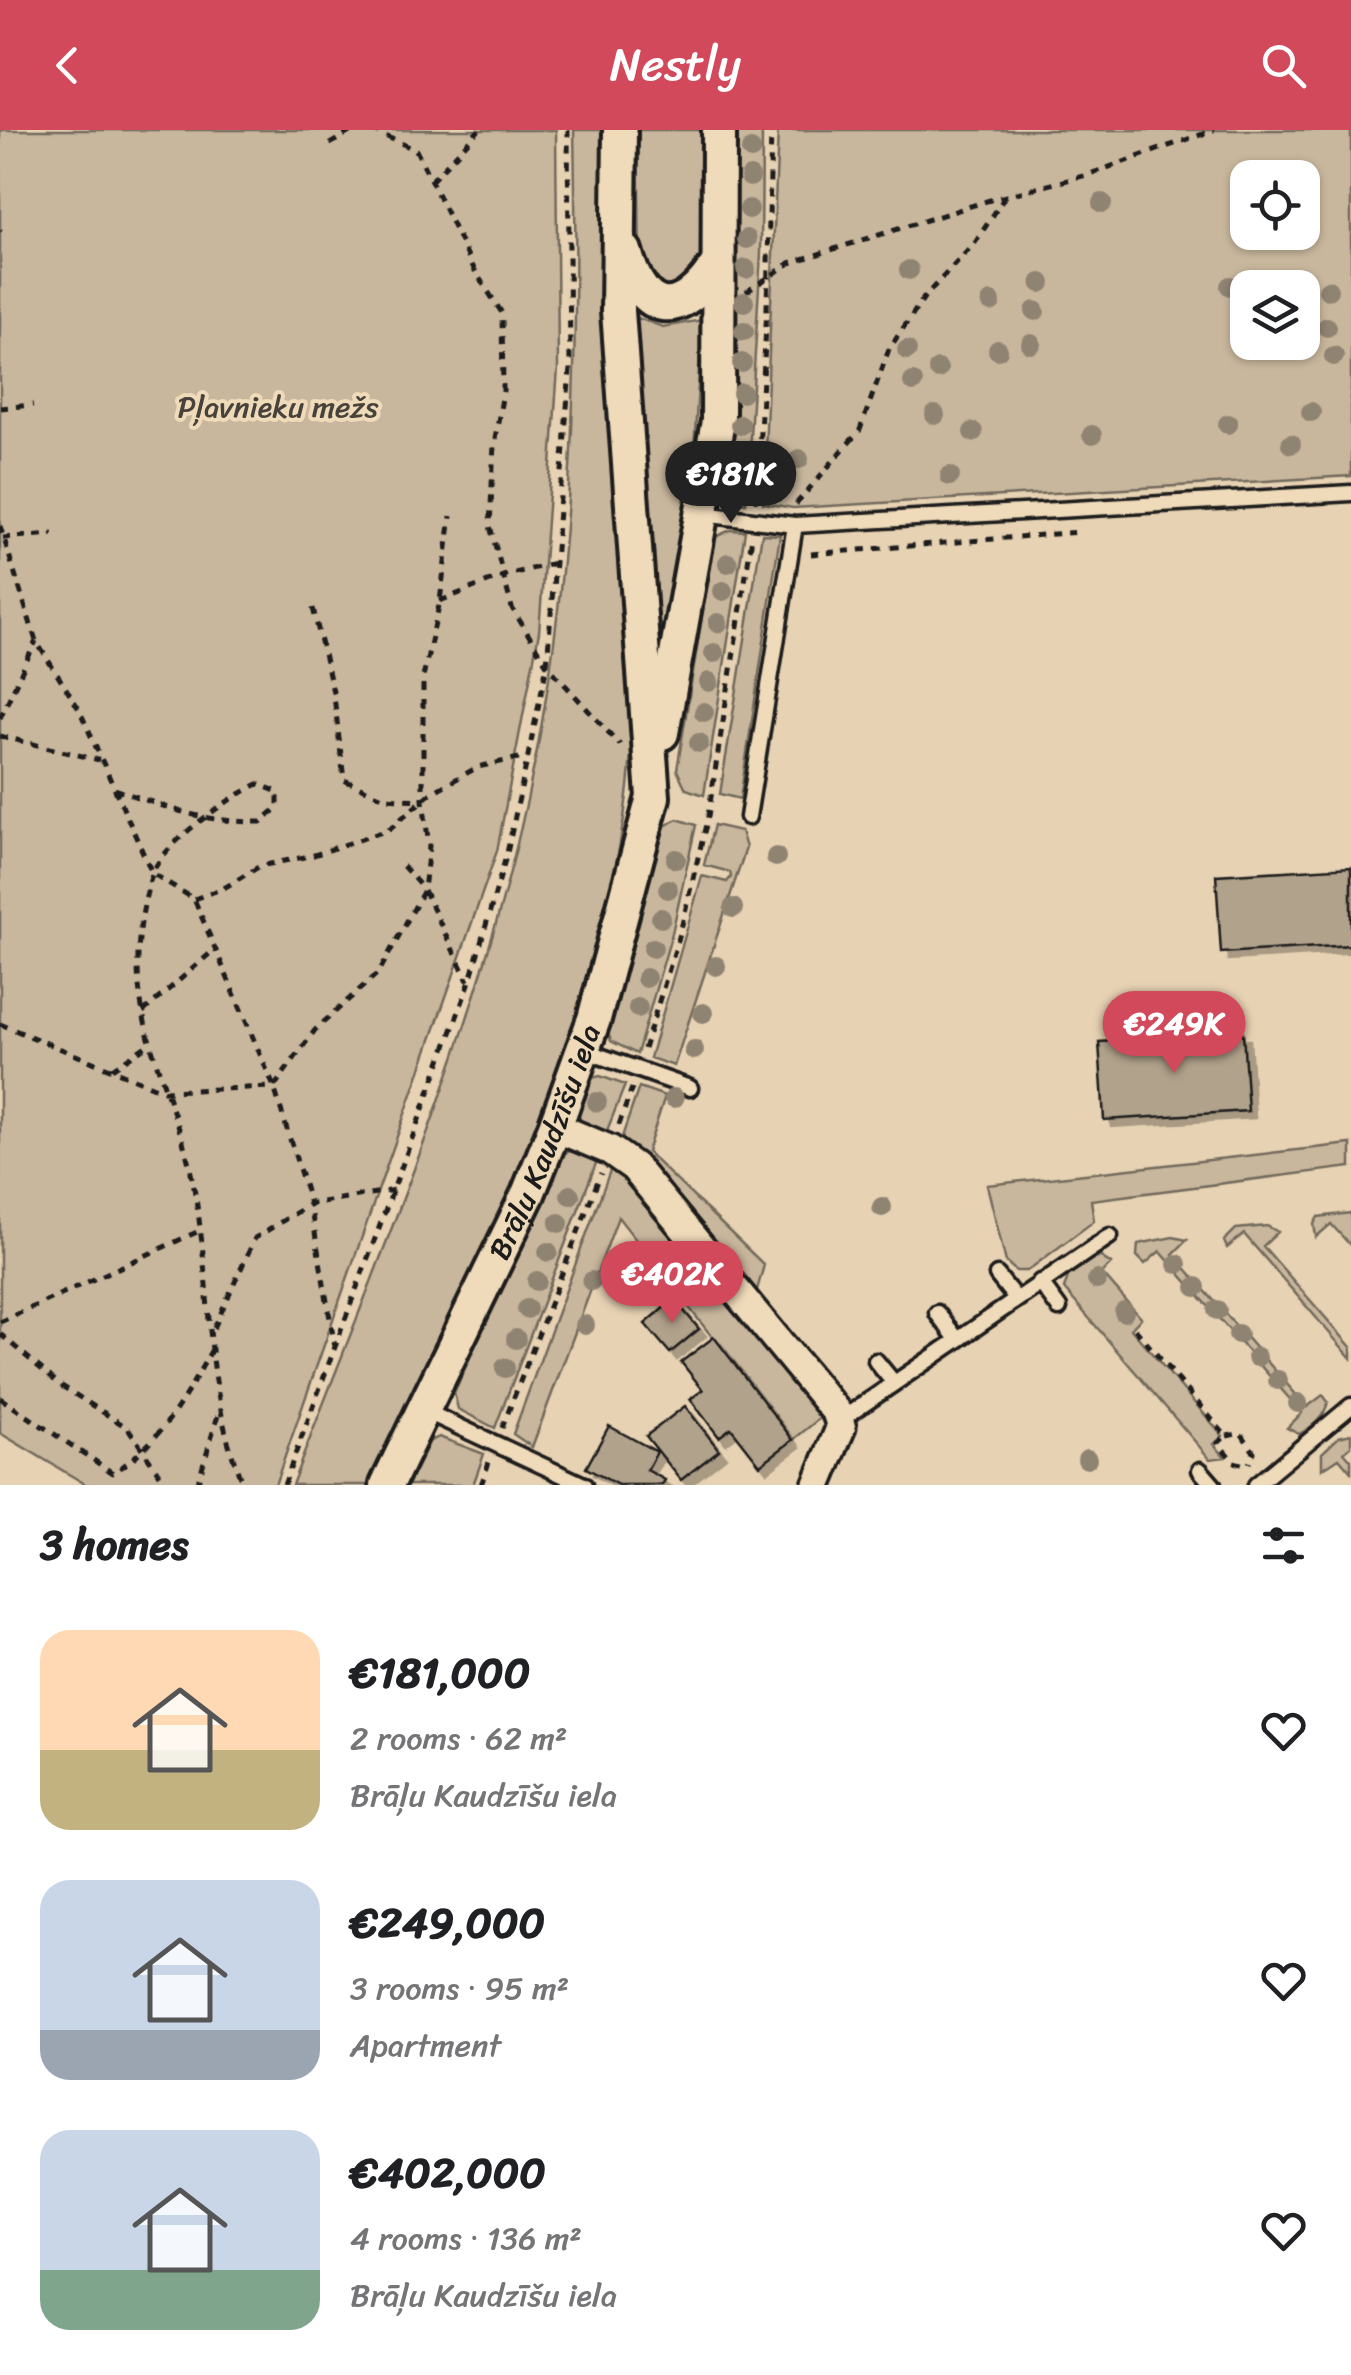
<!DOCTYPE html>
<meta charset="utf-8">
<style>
body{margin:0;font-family:Sriracha,sans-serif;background:#f6f6f6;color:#202124;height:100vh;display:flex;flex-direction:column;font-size:38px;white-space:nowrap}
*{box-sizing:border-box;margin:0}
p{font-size:32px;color:#757577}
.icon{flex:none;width:55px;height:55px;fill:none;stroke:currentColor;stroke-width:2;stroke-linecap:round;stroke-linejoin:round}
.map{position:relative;height:1355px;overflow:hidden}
.sheet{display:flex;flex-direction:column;background:#fff;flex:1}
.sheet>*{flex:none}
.fabs{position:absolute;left:1230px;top:30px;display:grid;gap:20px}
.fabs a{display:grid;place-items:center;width:90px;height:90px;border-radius:20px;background:#fff;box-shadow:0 2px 8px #0004;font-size:50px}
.price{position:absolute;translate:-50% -85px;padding:0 22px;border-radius:35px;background:#d1495b;color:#fff;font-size:32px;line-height:65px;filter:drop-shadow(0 2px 5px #0008)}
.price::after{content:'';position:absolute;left:50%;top:60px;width:30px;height:22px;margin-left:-15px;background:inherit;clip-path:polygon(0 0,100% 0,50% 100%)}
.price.current{background:#222;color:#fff}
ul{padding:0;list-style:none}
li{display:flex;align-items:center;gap:30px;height:250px;padding:0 40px}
li span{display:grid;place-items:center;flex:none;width:280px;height:200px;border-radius:30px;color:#555}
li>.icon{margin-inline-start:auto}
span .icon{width:120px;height:120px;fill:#fffc;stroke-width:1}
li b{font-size:42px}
h2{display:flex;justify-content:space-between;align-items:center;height:120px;padding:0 40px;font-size:42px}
header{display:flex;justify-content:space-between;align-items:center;height:130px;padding:0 40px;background:#d1495b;color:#fff;font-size:45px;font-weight:600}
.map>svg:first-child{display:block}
</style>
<header><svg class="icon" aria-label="back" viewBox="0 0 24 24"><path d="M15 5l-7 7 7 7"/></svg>Nestly<svg class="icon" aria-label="search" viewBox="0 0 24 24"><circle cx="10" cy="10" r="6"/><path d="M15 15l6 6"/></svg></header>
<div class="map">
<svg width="1351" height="1355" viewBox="0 0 1351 1355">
<defs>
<filter id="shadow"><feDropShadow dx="7" dy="7" stdDeviation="0" flood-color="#0004"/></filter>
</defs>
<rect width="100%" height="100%" fill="#e7d2b3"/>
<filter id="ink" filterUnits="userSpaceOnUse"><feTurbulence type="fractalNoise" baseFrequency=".01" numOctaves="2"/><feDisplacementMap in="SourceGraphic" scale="20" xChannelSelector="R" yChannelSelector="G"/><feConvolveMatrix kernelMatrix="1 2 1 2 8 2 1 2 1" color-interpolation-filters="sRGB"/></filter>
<g filter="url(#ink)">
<path fill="#c9b79d" stroke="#726a5c" stroke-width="2.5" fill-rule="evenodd" d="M0,0H556L558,238L539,502L497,721L275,1355H87L0,1303Z
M574,0H604C611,128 618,257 624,385C629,475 638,567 628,657C600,904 481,1137 369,1355H292C372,1145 464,933 517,714C574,480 579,239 574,0Z
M638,0H701L700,135L681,157L662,160L640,128Z
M737,0H762L761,123L746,373L729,370L719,362L729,290Z
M778,0H1351V346L793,378L763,373ZM1248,48H1302V102H1248ZM1248,158H1302V212H1248Z
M632,186L663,197L702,190L691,368L662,574Z
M730,400L745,401L704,665L686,659L677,640L715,407Z
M762,404L780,405L740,669L720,664Z
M677,689L696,695L672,803L637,924L611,911L607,900L665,696Z
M714,695L741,701L746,718L674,936L650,928L702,746L727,752L731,747L730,742L704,735Z
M600,946L625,955L606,1003L581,991L577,980L592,948Z
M639,957L665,966L647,1022L764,1135L757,1160L644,1027L621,1010Z
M1351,1014V1037L1091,1070L1094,1091L1027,1141H1016L1006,1132L987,1055Z
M573,1020L598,1028L495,1298L458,1279L454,1263L562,1024Z
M612,1035L641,1060L820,1288L793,1310L618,1087L532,1317L513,1304Z
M1351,1083V1116L1331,1094L1316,1107L1314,1094L1318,1087Z
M1267,1096L1278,1102L1263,1116L1351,1217V1228L1244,1104L1227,1118L1224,1111L1236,1099Z
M1173,1107L1187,1110L1173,1124L1307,1277L1323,1265L1328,1272C1324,1288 1313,1297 1299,1304L1287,1298L1302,1283L1160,1121L1145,1134L1137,1126L1138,1114Z
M1101,1127L1111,1134L1102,1143L1141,1188L1131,1199L1223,1306L1214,1314L1225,1327L1210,1329L1064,1159L1070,1140L1091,1128Z
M1351,1304V1316L1344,1322L1351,1330V1342L1339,1328L1322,1339V1323L1339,1307Z
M439,1307L484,1324L473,1355H408L430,1311Z"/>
<path fill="#b1a28b" stroke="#1c1c1c" stroke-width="2.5" filter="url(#shadow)" d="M1351,737V815L1221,823L1216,745Z
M1243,903L1248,981L1104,990L1099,912Z
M674,1169L699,1199L670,1223L645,1194Z
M714,1207L793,1310L760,1335L731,1298L719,1307L690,1269L703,1260L681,1232Z
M685,1276L719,1320L681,1350L646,1306Z
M609,1296L657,1322L647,1340L665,1350L662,1355H618L586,1338Z"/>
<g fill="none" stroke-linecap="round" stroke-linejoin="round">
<defs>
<path id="service" d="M702,384L795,395
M748,687L795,395L1351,363
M583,920L690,958
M997,1145L1016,1169
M1040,1152L1059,1178
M937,1183L957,1209
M876,1231L894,1253
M425,1281L584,1355
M839,1291L1110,1106
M1200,1340L1213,1355
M1256,1355L1351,1276"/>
<path id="minor" d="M555,997L610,1020L634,1037L837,1283L841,1297L817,1355"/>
<g id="tertiary">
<path d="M625,121C644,190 681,190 718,133"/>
<path d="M662,603L718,291L719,0"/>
<path id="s1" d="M387,1355L528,1064L555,997L594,889L653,667L618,181L620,0"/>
</g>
</defs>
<use href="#service" stroke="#1c1c1c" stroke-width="21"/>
<use href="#minor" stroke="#1c1c1c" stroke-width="35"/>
<use href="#tertiary" stroke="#1c1c1c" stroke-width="40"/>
<path stroke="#1c1c1c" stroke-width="5" stroke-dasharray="8 8" stroke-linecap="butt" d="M372,0L416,20L476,143L502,183L503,262L494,315L490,396L512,478L547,535L620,615
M330,14L353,0
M431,51L479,0
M0,101L1,102
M746,162L790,133L990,70L1087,45L1214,0
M0,278L33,275
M756,372L767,178L771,0
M796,374L860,300L889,219L925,166L975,113L1004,68
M0,396L36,511L79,579L152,743L194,769L274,957L310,1074L335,1217
M3,408L53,404
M811,424L1079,402
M440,471L503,446L555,433
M313,478L334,566L344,650L385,668L420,670
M0,588L36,511
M0,606L99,630
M115,659C171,679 201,692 261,692L278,677V662L258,654C227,669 161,714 151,747C143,773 137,810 138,837C139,908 173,967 189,1034C214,1140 201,1254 243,1355
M403,736L424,760L468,851
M194,769L224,758L260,736L314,725L388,700L431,663L478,637L528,626
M143,882L215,819
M0,894L164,961L274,957L315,900L379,842L424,760L429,716L423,670V547L440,471L451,386
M644,919L679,807L708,686L752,407
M112,939L149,914
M619,995L632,958
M0,1192L199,1101
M214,1198L255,1108L310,1074L394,1060
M1135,1199L1226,1306L1218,1313L1234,1332L1248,1336
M0,1204L60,1255L128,1298L167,1355
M0,1268L113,1343C162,1311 184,1269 212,1219
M502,1298L601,1043
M1227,1306L1241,1303L1254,1322L1249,1333
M197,1355L219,1282
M284,1355L469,854L507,723L528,626L547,535L570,239L568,0
M481,1355L489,1332"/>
<use href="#service" stroke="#efdab9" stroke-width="14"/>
<use href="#minor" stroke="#efdab9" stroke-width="28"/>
<use href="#tertiary" stroke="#efdab9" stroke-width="32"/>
</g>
<g fill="#8f8372">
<circle cx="751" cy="20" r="10"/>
<circle cx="750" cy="47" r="10"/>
<circle cx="1102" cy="73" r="10"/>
<circle cx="749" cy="79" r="10"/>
<circle cx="747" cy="109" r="10"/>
<circle cx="746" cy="139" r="10"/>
<circle cx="909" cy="140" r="10"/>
<circle cx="1041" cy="153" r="10"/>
<circle cx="1230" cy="156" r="10"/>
<circle cx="1328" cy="160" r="10"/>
<circle cx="744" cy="172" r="10"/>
<circle cx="991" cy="172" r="10"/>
<circle cx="1035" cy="181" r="10"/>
<circle cx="1327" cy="197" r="10"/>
<circle cx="744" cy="201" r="10"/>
<circle cx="1031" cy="214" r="10"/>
<circle cx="907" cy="220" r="10"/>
<circle cx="998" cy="220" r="10"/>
<circle cx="1334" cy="226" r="10"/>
<circle cx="742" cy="233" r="10"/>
<circle cx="938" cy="239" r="10"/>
<circle cx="913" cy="252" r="10"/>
<circle cx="742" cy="263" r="10"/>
<circle cx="1311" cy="282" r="10"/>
<circle cx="935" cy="285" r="10"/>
<circle cx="1228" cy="294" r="10"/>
<circle cx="740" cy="295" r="10"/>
<circle cx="973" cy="302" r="10"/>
<circle cx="1092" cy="305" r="10"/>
<circle cx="1291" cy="314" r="10"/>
<circle cx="738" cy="324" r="10"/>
<circle cx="799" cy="329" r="10"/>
<circle cx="950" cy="346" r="10"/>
<circle cx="735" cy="355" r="10"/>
<circle cx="728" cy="433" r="10"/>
<circle cx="723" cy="461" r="10"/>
<circle cx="718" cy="493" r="10"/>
<circle cx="714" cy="523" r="10"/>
<circle cx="709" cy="552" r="10"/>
<circle cx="704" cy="582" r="10"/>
<circle cx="699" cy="613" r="10"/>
<circle cx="776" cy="727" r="10"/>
<circle cx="676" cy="729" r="10"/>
<circle cx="668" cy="759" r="10"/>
<circle cx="733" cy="778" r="10"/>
<circle cx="661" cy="788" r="10"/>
<circle cx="653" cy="818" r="10"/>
<circle cx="716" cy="836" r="10"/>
<circle cx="646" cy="848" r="10"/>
<circle cx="638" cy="878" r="10"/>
<circle cx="703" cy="883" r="10"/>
<circle cx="694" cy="920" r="10"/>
<circle cx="674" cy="968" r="10"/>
<circle cx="597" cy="972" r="10"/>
<circle cx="570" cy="1065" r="10"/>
<circle cx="882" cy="1077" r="10"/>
<circle cx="559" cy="1093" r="10"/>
<circle cx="548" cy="1122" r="10"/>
<circle cx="1177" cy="1134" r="10"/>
<circle cx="1097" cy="1150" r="10"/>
<circle cx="537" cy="1151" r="10"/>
<circle cx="592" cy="1151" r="10"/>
<circle cx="1196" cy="1157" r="10"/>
<circle cx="527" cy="1179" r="10"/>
<circle cx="1217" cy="1180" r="10"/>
<circle cx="1124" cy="1182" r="10"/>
<circle cx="585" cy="1195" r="10"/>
<circle cx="1238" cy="1204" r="10"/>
<circle cx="516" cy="1209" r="10"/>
<circle cx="1257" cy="1227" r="10"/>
<circle cx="505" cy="1238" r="10"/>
<circle cx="1278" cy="1250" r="10"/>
<circle cx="1298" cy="1273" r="10"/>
<circle cx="1087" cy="1329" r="10"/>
</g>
</g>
<g text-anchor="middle" stroke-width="8" stroke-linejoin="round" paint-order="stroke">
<g font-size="30" fill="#47433c" stroke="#efdab9">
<text x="278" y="287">Pļavnieku mežs</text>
</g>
<g font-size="30" fill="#1c1c1c" stroke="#efdab9">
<text dy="10" stroke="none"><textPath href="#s1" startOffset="378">Brāļu Kaudzīšu iela</textPath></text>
</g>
</g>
</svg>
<div class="fabs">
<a><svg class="icon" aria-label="locate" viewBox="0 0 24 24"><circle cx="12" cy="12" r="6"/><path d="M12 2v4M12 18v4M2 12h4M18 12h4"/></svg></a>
<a><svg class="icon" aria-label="layers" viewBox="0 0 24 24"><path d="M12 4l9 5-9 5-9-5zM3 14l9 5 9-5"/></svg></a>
</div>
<b class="price current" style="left:731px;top:396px">€181K</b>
<b class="price" style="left:1174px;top:946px">€249K</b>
<b class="price" style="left:672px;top:1196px">€402K</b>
</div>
<section class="sheet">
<h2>3 homes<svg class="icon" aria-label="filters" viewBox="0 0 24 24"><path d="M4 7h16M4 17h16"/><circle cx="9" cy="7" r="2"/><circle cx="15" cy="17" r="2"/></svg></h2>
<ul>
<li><span style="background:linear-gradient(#ffd9b3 60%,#c2b280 0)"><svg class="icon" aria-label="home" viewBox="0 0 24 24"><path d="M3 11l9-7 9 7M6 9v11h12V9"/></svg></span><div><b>€181,000</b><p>2 rooms · 62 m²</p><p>Brāļu Kaudzīšu iela</p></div><svg class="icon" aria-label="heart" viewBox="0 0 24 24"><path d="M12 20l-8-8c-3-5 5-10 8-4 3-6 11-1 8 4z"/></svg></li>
<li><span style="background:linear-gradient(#c9d6e8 75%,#9aa5b1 0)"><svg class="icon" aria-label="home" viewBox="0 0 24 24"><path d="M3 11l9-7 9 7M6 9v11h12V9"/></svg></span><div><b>€249,000</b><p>3 rooms · 95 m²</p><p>Apartment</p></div><svg class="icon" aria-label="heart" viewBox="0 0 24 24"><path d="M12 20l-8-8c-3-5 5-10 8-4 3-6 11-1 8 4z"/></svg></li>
<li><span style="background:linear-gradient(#c9d6e8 70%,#7fa58c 0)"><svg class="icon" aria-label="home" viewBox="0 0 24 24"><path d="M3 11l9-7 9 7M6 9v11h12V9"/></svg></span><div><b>€402,000</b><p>4 rooms · 136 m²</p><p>Brāļu Kaudzīšu iela</p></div><svg class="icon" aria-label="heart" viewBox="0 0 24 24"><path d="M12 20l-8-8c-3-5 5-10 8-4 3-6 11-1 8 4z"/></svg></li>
</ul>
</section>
